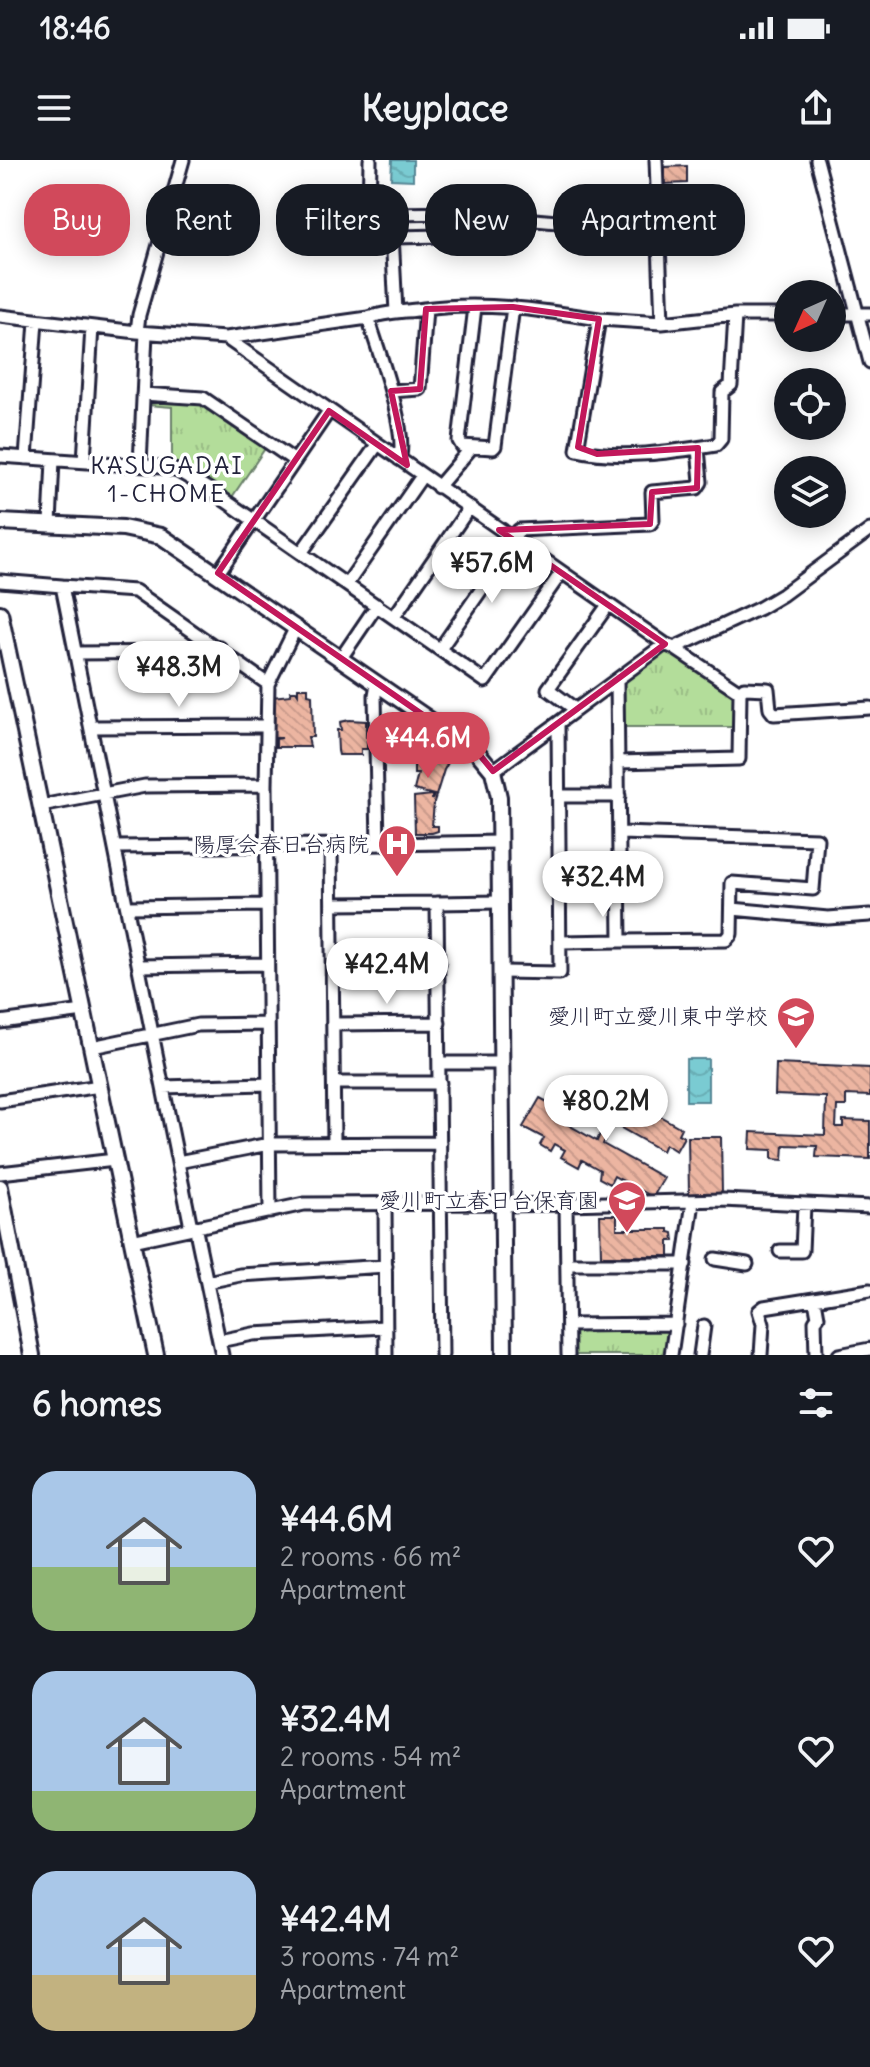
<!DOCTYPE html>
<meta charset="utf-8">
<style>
body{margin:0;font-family:Delius,"Klee One",sans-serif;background:#20242c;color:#f1f3f6;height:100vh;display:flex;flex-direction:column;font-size:30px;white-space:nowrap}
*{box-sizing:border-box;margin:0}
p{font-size:26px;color:#9ea1a6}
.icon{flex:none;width:44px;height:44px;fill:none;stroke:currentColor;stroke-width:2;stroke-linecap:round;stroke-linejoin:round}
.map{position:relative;height:1195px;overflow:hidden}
.sheet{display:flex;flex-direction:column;background:#171b24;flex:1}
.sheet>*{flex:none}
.guide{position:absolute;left:24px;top:24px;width:822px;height:72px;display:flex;gap:16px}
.needle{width:52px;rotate:225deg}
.buttons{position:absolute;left:774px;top:120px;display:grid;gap:16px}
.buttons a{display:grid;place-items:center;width:72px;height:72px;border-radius:50%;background:#171b24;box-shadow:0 4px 20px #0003;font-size:40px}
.price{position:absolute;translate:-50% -68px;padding:0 18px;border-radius:28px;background:#fff;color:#222;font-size:26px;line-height:52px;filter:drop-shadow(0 2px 4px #0008)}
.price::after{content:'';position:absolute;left:50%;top:48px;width:24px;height:18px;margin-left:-12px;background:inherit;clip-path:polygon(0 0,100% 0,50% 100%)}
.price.on{background:#d1495b;color:#fff}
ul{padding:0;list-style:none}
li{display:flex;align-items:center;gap:24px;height:200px;padding:0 32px}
li span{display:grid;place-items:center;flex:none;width:224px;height:160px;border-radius:24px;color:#555}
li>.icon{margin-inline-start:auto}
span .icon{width:96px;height:96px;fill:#fffc;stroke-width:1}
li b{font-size:34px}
h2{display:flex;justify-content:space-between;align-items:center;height:96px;padding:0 32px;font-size:34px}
.pill{padding:0 28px;border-radius:32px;background:#171b24;box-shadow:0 4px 20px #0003;font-size:28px;line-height:72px}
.pill.on{background:#d1495b;color:#fff}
.status{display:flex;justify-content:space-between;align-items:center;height:56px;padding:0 40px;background:#171b24;direction:ltr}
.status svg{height:22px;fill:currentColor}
header{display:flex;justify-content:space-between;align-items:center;height:104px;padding:0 32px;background:#171b24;font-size:36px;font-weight:700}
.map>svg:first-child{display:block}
</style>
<div class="status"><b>18:46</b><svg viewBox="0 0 49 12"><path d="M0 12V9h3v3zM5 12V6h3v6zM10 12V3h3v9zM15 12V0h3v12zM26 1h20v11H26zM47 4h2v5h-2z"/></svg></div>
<header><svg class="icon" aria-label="menu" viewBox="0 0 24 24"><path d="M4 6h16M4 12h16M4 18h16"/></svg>Keyplace<svg class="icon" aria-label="share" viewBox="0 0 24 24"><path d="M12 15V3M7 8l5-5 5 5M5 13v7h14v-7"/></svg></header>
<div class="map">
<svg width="870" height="1195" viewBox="0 0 870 1195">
<defs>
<pattern id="park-tufts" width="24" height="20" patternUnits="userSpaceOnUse" patternTransform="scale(2)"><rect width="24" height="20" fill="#b3dd9a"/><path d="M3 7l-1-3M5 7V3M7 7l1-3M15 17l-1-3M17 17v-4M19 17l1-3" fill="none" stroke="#9abd86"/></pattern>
<pattern id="water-waves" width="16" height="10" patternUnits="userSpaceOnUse" patternTransform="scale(2)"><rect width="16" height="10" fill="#7acbd2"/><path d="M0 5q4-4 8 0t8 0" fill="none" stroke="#69aeb5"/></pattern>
<pattern id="building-back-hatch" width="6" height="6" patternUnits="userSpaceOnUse" patternTransform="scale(2)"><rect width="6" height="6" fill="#ecb5a1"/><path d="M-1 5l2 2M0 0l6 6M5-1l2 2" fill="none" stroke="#ca9b8c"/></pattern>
</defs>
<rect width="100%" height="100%" fill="#fff"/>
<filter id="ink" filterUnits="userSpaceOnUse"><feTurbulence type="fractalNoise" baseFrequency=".0125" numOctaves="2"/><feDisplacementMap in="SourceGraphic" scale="16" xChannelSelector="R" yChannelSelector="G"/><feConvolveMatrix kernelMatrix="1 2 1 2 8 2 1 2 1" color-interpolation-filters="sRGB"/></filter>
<g filter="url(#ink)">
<path fill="url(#park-tufts)" stroke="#6a806a" stroke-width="2" d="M148,239L203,243L266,287L232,337L198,314L172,303V247L148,245Z
M668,489L735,534L736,567H624L621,523Z
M573,1169L671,1170L668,1195H573Z"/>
<path fill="url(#water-waves)" stroke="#578796" stroke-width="2" d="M392,0H413V20L391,19Z
M686,899H708V941H686Z"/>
<path fill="url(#building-back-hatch)" stroke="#22223b" stroke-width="2" d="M687,6V23L665,24L664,7Z
M298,528H308V534L312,535L313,577H308L310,587H276V579L282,578H272V537L291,535L290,531H296L298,534Z
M349,560L366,561V577H369V581H367V589H361V595H339L338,591L337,570H341L340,562Z
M414,574L442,582L443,589L454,592L444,610L434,642L432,666H438V671L432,673H415L414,637L432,635V640L434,635L414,630L418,614H414Z
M776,904L870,908V936L846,935V946H837L836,967H843V960L870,961V999L816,997L817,986L784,985L783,1000L772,999V990L750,989L751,972L825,975L826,937L775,935Z
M540,938L557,947L553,956L597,981L606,960L599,956L608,939L651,963L656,954L681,968L678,974L684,977L676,991L665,984L662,991L612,963L603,984L664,1018L653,1037L637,1028L634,1033L624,1028L627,1023L614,1016L610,1024L599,1018L600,1010L582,1000L579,1007L561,997L565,990L554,984L550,991L540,985L544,978L523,967Z
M688,977H721L722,1034H689Z
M600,1055H617V1069H669V1072L673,1073L674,1081H669V1096H601Z"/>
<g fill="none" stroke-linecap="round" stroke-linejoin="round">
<defs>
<path id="minor" d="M183,0L139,155L137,172L226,178L665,484
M370,0L369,53L371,56L391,54L396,152
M656,0L662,163
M817,0L870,202
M391,54L459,53L568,63L619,60L622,57L658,53
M393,77L445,76
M475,147L459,281L462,286L493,288L495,286L513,147
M832,154H870
M735,155L731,225L722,232L721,279L716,285C672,292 620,300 577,290L599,159L662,163L735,155H788
M0,156L137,172
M226,178L368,158
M391,231L420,229L426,149
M143,234L203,238L295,301
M0,296L161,307L178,311L210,330L485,521L561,413
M26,298L36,161
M399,299C409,273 377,187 368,158C386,151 406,152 424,149C483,141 541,150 599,159
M84,301L92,167
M140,305L146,173
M438,327L472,287
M50,364L53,300
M512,379L519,370L650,364L653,360L652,332L697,328L701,322L698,288
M301,393L377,285
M218,413L329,251
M0,421L62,426L191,1067
M347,424L422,316
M62,426L135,431L268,524
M394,457L469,348
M440,489L515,381
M77,493L193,492L220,488
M341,498L377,445
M617,520L620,781L726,780L731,774L732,723L813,729L817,679L620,673
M377,524L375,535L378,684
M740,532L744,528L768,529L770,549L774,554L870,548
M575,549L548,529L608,445
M92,567L266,566
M618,602L739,599L740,532L674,488
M493,611L665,484L674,488L760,448L782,435L870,370
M559,636H619
M41,646L145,626L266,625
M331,685L499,682
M116,687L331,685L334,983
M332,744L437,743
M128,747L267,745
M732,749L828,758L870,755
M561,782L620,781
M334,803L439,804
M139,806L267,804
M501,812L560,813L558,563
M0,862L84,851
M334,864L439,863
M92,887L198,865L267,864
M440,903H501
M334,923H440
M163,927L269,924
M0,941L100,926
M178,1002L269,984L440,983
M0,1013L115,1000
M385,1043L386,1195
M502,1045L566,1044
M270,1052L266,625L268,524L296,467
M195,1066L222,1195
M132,1081L304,1044L502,1043
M780,1091H802L804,1045
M715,1099L747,1104
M567,1104H685
M207,1122L240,1115L386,1106
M815,1140L818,1157L815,1161L816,1195
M568,1165L676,1164
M219,1181L253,1174L385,1167
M442,1195L437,743L499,742
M568,1195L566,1044L723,1040L870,1047
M671,1195L693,1042
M700,1195L704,1166
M761,1195L763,1164L759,1151L764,1147L870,1130
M839,1195L870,1189"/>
<path id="tertiary" d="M0,362L123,368L161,376L478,593L493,611L499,637L504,1195
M0,453L156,1195
M0,1027L32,1195"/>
</defs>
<use href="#minor" stroke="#22223b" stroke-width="17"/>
<use href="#tertiary" stroke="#22223b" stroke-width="20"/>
<use href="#minor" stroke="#fff" stroke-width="11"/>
<use href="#tertiary" stroke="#fff" stroke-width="14"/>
</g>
</g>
<path fill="none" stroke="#c2185b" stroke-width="6" stroke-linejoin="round" d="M513,147L599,159L578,287L597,294L698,288L697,328L652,332L650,364L499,370L665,484L493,611L478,593L218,413L329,251L407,305L391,231L420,229L426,149Z"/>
<defs>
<symbol id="hospital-pin" viewBox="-11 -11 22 30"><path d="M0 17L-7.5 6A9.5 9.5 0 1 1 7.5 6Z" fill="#d1495b" stroke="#fff"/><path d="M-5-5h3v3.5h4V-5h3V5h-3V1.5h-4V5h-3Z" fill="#fff"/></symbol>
<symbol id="school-pin" viewBox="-11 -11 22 30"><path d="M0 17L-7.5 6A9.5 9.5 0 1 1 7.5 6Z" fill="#d1495b" stroke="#fff"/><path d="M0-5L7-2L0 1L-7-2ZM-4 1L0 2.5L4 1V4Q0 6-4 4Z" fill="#fff"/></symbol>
</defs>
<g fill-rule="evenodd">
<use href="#hospital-pin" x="375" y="662" width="44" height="60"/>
<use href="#school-pin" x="774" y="834" width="44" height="60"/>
<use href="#school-pin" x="605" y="1018" width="44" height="60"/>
</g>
<g text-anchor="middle" stroke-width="7" stroke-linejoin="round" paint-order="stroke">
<g font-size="22" fill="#22223b" stroke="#fff" text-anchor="end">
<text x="369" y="692">陽厚会春日台病院</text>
<text x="768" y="864">愛川町立愛川東中学校</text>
<text x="599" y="1048">愛川町立春日台保育園</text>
</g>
<g font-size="24" letter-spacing="2" fill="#22223b" stroke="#fff">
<text x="167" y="314">KASUGADAI<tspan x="167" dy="28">1-CHOME</tspan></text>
</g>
</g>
</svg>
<div class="buttons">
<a><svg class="needle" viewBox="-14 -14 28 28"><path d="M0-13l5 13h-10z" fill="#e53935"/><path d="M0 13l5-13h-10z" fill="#9ea1a6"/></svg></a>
<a><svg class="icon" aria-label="locate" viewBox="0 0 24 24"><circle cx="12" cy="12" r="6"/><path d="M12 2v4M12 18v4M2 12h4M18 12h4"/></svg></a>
<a><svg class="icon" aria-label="layers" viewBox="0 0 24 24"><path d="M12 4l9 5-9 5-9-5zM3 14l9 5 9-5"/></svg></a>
</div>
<b class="price" style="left:492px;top:445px">¥57.6M</b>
<b class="price" style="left:179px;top:549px">¥48.3M</b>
<b class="price on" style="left:428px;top:620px">¥44.6M</b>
<b class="price" style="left:603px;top:759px">¥32.4M</b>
<b class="price" style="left:387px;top:846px">¥42.4M</b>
<b class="price" style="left:606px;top:983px">¥80.2M</b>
<div class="guide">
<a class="pill on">Buy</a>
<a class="pill">Rent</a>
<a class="pill">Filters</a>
<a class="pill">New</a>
<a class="pill">Apartment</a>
</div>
</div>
<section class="sheet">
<h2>6 homes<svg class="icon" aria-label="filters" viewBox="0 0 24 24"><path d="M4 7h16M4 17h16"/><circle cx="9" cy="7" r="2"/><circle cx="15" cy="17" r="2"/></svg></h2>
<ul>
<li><span style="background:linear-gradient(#a9c7e8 60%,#8fb573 0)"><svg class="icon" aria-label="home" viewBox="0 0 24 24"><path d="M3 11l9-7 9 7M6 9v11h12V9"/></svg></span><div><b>¥44.6M</b><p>2 rooms · 66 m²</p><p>Apartment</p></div><svg class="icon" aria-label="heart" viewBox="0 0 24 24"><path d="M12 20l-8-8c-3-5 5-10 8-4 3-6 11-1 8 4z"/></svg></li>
<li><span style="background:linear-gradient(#a9c7e8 75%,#8fb573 0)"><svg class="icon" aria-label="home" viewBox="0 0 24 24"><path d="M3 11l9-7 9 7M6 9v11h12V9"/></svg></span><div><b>¥32.4M</b><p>2 rooms · 54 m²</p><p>Apartment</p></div><svg class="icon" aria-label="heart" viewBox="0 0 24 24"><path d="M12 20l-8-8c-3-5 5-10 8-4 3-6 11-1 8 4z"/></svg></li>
<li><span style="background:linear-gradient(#a9c7e8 65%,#c2b280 0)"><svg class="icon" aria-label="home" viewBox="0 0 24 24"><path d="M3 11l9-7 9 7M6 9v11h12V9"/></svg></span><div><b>¥42.4M</b><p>3 rooms · 74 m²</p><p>Apartment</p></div><svg class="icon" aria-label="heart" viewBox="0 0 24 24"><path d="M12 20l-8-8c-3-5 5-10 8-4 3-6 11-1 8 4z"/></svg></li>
</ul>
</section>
